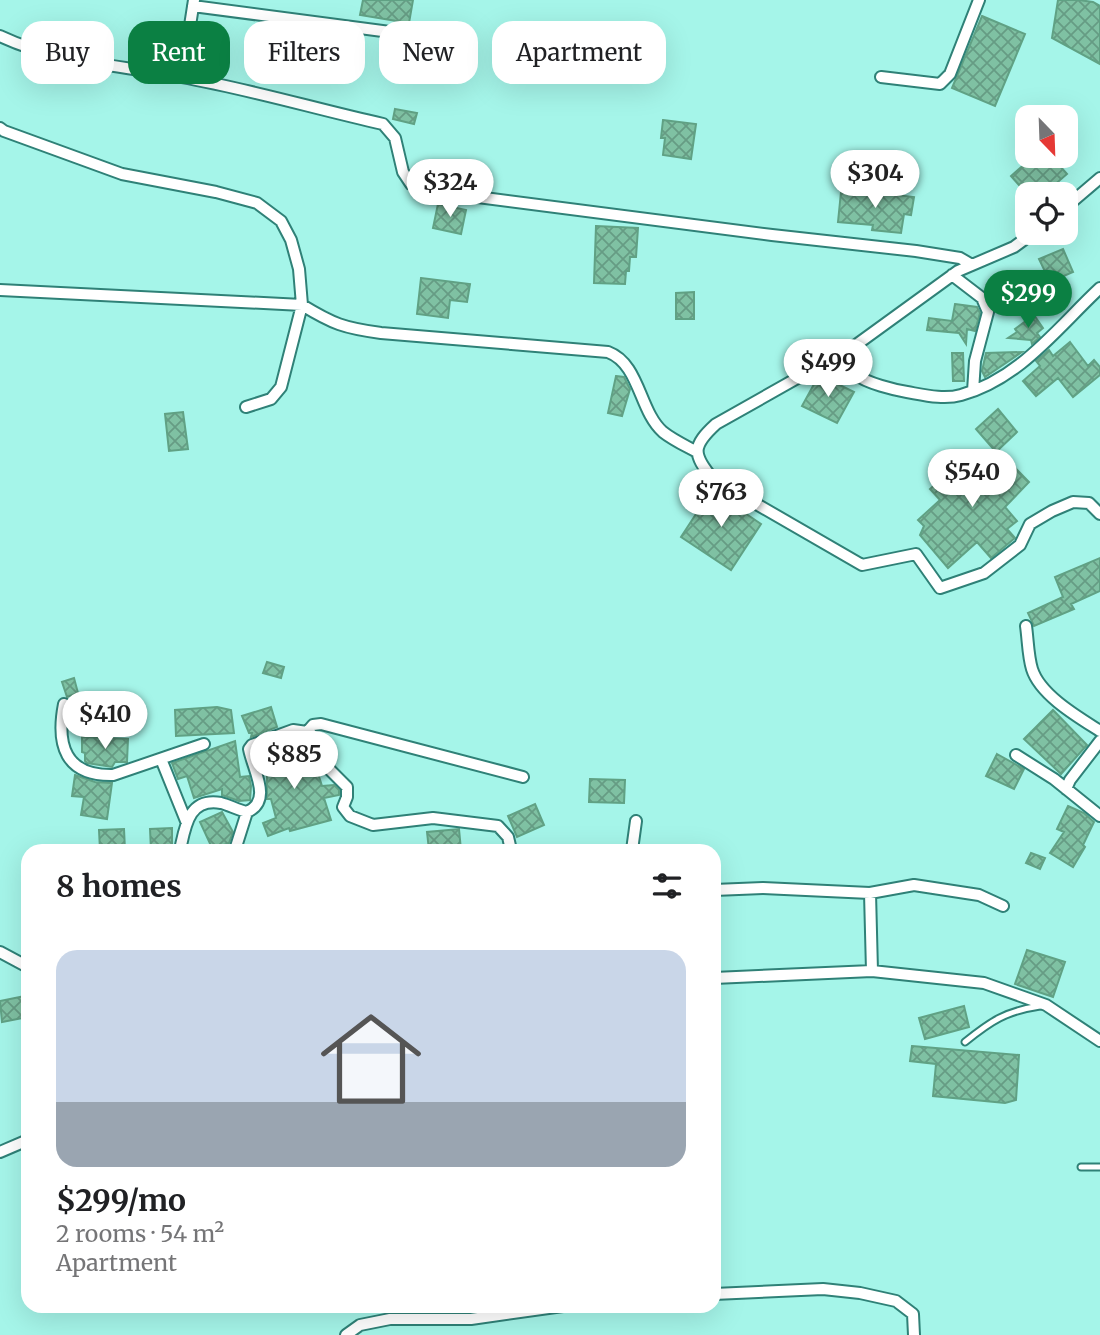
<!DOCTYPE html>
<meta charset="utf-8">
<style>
body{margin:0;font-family:Merriweather,serif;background:#f2f2f2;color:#202124;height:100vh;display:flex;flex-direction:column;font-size:26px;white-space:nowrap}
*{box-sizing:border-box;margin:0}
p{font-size:23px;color:#757577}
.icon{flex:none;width:38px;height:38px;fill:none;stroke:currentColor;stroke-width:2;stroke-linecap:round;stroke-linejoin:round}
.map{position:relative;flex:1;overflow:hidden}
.details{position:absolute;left:21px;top:844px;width:700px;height:469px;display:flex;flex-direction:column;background:#fff;border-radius:21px;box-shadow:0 7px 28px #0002}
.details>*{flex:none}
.guide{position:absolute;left:21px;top:21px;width:700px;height:63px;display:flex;gap:14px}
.needle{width:46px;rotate:157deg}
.tools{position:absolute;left:1015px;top:105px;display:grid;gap:14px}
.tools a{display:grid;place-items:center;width:63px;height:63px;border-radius:14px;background:#fff;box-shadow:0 7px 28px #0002;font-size:35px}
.price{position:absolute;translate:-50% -60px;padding:0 16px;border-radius:24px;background:#fff;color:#222;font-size:23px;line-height:46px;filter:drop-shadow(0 2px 4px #0008)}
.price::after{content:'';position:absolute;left:50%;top:42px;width:21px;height:16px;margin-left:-10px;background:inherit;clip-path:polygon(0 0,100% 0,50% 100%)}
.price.current{background:#0b8043;color:#fff}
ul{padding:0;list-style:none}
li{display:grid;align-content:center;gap:14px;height:371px;padding:0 35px}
li span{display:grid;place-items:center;height:217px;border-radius:21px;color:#555}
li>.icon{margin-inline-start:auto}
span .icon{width:126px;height:126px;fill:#fffc;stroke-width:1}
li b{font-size:30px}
h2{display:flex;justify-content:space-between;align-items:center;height:84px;padding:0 35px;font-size:30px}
.tag{padding:0 24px;border-radius:21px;background:#fff;box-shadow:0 7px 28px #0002;font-size:24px;line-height:63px}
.tag.current{background:#0b8043;color:#fff}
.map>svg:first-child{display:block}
</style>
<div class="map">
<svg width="1100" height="1335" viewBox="0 0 1100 1335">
<defs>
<pattern id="building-cross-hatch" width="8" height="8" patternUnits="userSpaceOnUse" patternTransform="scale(1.75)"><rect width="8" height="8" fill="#7fc1a3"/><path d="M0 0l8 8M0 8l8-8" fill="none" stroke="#669c84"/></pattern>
</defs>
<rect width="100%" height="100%" fill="#a5f5e9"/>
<path fill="url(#building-cross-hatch)" stroke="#60a184" stroke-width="2" d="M363,0H413L409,23L360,15Z
M1058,0H1079L1093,2L1100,6V64L1052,38Z
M982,16L1025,34L995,106L952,88Z
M298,33L316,36L314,50L295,46Z
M395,109L417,113L414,124L393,119Z
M663,120L696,124L691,159L663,155L665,138H661Z
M1034,156H1051L1067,174L1044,194H1027L1011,176Z
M841,192L870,194L871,192L914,197L911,215L904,214L901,233L872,230L873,225L838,222Z
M438,204L466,210L461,234L433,228Z
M596,226L638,228L636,257H630L629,271H626L625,284L594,283Z
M1063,249L1073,272L1050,282L1039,259Z
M421,278L470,284L467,302L450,300L448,318L417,314Z
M1017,278L1023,294L1018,296L1023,305L1004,314L993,291Z
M694,292V319H676V293Z
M955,304L977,307L980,313L975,331L967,329L966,344L959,333L927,330L929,318L952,321Z
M1034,315L1043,328L1037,333L1040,337L1032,344L1031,340L1008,338L1017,332L1015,329Z
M1070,342L1088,366L1094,360L1100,367V375L1073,397L1058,378L1036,396L1023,381L1040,366L1036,361L1049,350L1053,356Z
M1022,352L985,377L982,371L986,353Z
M952,353H963L964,381H953Z
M819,375L854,392L837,423L802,406Z
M616,376L624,377L630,389L622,416L608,413Z
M998,409L1017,432L996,452L976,429Z
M183,412L188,449L169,451L165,414Z
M999,451L1029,482L1005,507L1017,521L1007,529L1015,538L991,558L977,542L948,568L920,535L924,526L918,520L940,500L930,489L953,468L948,463L958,452L981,473Z
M713,488L742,505L739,509L761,524L731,570L681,537Z
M1100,558V591L1071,604L1074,609L1034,626L1028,613L1063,597L1055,577Z
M267,662L284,667L281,678L263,673Z
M74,678L78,693L67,697L62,682Z
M217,707L231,710L234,733L176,736L175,710Z
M271,707L277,727L251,737L252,733H249L242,716Z
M1053,710L1087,745L1061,774L1024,739Z
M82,737L128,739L127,762H115L112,767L87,763L85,761V753L82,752Z
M235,741L240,777L249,776L251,786L250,800L239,801L222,795V789L194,798L187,776L178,779L172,763Z
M283,742L289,759L306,754L316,767L322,786L334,785L339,790V795L324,798L331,820L290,831L289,828L268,836L263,823L276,818L271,799H267V775L258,751Z
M997,754L1024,769L1014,789L986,776Z
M75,775L95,782L112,783L107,819L81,815L84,797L72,796Z
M590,779L625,780L624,803L589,802Z
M535,804L544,825L517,837L508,816Z
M1068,806L1084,813L1094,822L1083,845L1085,847L1073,867L1050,853L1064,832L1057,829Z
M222,812L233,832L229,843L224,845L227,850H213L200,822Z
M172,828V850H151L150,829Z
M124,829L125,850H100L99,830Z
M459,829L461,850H429L427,832Z
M1031,853L1045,858L1040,869L1026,863Z
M1027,950L1065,962L1053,997L1015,984Z
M25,996L28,1017L2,1022L0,1001Z
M964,1006L969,1027L925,1039L919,1018Z
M912,1046L1019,1055L1016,1100L1005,1103L933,1096L936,1064L910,1061Z"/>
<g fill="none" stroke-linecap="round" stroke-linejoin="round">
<defs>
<path id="service" d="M965,1042C991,1021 1006,1011 1040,1006
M1081,1167H1100"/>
<path id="minor" d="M193,6L390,32
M0,36C57,63 120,65 181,77C249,89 316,109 383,124L395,138L403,172L411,184L431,191L772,235L916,251L960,258L972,265
M182,77L194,0
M881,77L940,84L950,74L979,0
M0,128L4,131L122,174L216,192L257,203L281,221L291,240L299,269L302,305L281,387L271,399L246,407
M1066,207L1100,178
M1033,233L1014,247L958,271L856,345L716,424C692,446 692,454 713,479L862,565L916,554L940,588L984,573L1020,545L1030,524L1052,511L1073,502L1089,503L1100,514
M952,275L982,298L988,312L975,361L973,391
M0,290L302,305C333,324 344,328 381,333L608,352C640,364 639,411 663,432C673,440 686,446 697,452
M839,354C845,361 850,370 857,375C866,383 895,390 907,392C924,395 944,400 961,395C1020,379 1058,327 1100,288
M1026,626C1028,640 1028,656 1032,669C1040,695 1078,717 1100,731
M64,704C56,745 65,776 113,775L204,744
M1016,755L1054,779L1100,816
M161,759L186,821
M1066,789L1070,780L1100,741
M180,850C185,828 188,797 221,803C229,805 238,810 247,812C273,801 253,770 249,749L252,745L293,730L307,732
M235,850L247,812
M511,850L508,837L498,826L433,818L373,825L350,816L343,807L347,797V787L314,754L307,732L313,725L321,724L523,777
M632,850L636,821
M714,890L763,888L870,893L914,885L979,895L1003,906
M870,893L872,971
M0,952L28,967
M714,978L872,971L984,983L1046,1005L1100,1041
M0,1152L28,1140
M714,1294L823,1289L860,1293L896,1301L913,1314L914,1335
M346,1335L360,1325L390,1319H471L563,1306"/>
</defs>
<use href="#service" stroke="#2f8177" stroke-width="9"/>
<use href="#minor" stroke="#2f8177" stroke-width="14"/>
<use href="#service" stroke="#fff" stroke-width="5"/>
<use href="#minor" stroke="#fff" stroke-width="10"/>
</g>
</svg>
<div class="tools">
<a><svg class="needle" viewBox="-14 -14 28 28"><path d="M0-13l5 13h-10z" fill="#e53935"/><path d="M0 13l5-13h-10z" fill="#757577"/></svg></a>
<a><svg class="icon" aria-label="locate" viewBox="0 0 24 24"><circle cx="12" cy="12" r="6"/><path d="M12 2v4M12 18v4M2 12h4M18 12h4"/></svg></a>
</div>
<b class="price" style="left:875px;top:210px">$304</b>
<b class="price" style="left:450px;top:219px">$324</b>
<b class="price current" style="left:1028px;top:330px">$299</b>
<b class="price" style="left:828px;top:399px">$499</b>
<b class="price" style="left:972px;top:509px">$540</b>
<b class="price" style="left:721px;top:529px">$763</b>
<b class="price" style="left:105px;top:751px">$410</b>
<b class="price" style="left:294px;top:791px">$885</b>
<div class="guide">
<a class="tag">Buy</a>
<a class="tag current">Rent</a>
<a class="tag">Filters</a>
<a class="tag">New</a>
<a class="tag">Apartment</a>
</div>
<section class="details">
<h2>8 homes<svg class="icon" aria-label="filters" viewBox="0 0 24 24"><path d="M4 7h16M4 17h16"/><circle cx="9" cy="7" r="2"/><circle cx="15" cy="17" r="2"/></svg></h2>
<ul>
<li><span style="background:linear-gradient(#c9d6e8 70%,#9aa5b1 0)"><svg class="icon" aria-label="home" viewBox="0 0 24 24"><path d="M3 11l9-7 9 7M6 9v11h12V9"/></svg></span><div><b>$299/mo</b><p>2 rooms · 54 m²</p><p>Apartment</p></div></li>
</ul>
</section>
</div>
